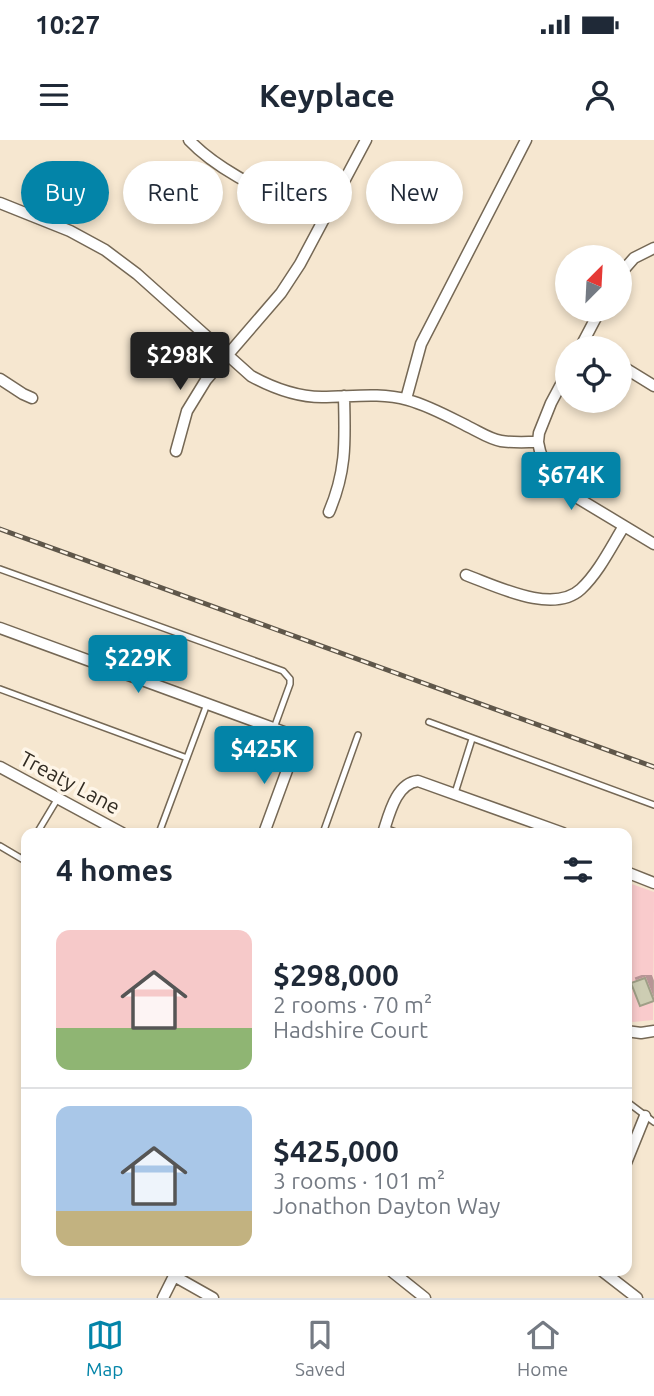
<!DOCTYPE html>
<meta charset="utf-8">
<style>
body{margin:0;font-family:Ubuntu,sans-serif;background:#f6f6f7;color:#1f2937;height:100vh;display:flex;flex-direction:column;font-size:26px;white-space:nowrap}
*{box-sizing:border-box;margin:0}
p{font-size:23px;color:#747a83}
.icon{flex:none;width:38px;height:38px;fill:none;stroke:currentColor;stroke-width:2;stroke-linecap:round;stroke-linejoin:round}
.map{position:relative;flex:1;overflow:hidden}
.details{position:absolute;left:21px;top:688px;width:611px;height:448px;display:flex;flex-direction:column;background:#fff;border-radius:14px;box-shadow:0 4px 10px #0003}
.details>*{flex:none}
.hud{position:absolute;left:21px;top:21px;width:612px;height:63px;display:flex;gap:14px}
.needle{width:46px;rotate:24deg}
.controls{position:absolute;left:555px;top:105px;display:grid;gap:14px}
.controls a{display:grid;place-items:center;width:77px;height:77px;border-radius:50%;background:#fff;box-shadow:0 4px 10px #0003;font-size:35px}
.price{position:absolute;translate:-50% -60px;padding:0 16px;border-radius:7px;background:#0384a8;color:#fff;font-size:23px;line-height:46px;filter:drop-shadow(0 2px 4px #0008)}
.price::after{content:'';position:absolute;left:50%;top:42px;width:21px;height:16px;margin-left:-10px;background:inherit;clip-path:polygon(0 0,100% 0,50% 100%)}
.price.on{background:#222;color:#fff}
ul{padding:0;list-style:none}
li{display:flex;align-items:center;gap:21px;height:175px;padding:0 35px}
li+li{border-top:2px solid #e0e1e3}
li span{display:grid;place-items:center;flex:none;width:196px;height:140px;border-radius:14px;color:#555}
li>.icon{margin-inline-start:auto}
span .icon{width:84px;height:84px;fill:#fffc;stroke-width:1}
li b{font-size:30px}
h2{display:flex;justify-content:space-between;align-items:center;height:84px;padding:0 35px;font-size:30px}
.pill{padding:0 24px;border-radius:32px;background:#fff;box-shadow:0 4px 10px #0003;font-size:24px;line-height:63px}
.pill.on{background:#0384a8;color:#fff}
.status{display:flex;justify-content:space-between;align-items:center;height:49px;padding:0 35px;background:#fff;direction:ltr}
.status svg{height:19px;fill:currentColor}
header{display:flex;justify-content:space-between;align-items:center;height:91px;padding:0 35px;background:#fff;font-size:32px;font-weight:700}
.dock{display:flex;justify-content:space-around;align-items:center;height:98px;border-top:2px solid #e0e1e3;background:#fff;font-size:19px;color:#747a83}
.dock a{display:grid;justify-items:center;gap:4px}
.dock .on{color:#0384a8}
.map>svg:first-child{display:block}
</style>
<div class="status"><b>10:27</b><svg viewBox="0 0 49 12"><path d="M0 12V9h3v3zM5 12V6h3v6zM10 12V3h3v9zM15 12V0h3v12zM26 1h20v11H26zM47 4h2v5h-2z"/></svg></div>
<header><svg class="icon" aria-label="menu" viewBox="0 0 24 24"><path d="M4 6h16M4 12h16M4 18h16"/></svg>Keyplace<svg class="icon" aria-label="person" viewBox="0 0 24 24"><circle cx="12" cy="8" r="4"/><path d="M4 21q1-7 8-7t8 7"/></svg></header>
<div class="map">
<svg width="654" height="1158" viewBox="0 0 654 1158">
<defs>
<filter id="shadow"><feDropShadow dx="5" dy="-5" stdDeviation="0" flood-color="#0004"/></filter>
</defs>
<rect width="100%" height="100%" fill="#f6e7d0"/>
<path fill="#f9cbcc" d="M626,742L654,752L653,880L633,882L627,879Z"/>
<path fill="#cdcdb3" stroke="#9f9f87" stroke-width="2" filter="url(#shadow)" d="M645,838L654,861L640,866L631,843Z"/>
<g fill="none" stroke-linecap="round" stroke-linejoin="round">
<defs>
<path id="lane" d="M0,429L283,531L290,539V544L274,588
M0,549L187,618
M429,582L654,665
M455,653L472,599
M385,688L398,693
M37,693L58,658
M159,693L207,564
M323,693L358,595
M0,706L22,719
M26,712L22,719L26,721
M626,961L654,982"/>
<path id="street" d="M189,0C222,35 280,58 323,80
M0,63L70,91L105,110L137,134L251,236C273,248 296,257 322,257C351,257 379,252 408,260C430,266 451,278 471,288C481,293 490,299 501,301C512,303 526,302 538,302
M620,134L634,118L654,108
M580,208L600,170
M620,225L654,246
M567,233L551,263L539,293L538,302L540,311L548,333L566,351L654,404
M0,239L23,254L32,258
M406,259L421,204L526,0
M176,311L187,271L206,240L281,153L300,124L366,0
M329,372C347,330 345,300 344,256
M466,435C496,446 553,475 581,449C599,432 611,407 624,386
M0,488L284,592L290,599L293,614L264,693
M0,627L122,693
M383,693C389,675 396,643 418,641L563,693
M626,732L654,743
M626,891L641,893L654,891
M626,1023L645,976
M390,1130L425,1158
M601,1130L637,1158
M174,1136L213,1158
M163,1158L176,1132"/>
</defs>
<use href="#lane" stroke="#756855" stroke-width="8"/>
<use href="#street" stroke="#756855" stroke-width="13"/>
<use href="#lane" stroke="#fff" stroke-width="5"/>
<use href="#street" stroke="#fff" stroke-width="10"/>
<defs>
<path id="rail" d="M0,389L654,627"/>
</defs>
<use href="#rail" stroke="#5f574a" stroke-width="5"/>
<use href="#rail" stroke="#fef5e7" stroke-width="2.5" stroke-dasharray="8" stroke-linecap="butt"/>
</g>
<g text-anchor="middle" stroke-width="7" stroke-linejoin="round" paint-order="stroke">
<g font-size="21" fill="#312b22" stroke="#fef5e7">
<text transform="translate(70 643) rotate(28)" y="7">Treaty Lane</text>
</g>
</g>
</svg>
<div class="controls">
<a><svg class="needle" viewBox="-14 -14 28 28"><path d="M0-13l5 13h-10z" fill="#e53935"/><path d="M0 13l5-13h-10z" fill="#747a83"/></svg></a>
<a><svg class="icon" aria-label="locate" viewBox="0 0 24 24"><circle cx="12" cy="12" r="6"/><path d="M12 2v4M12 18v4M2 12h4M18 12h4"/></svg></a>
</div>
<b class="price on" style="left:180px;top:252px">$298K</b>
<b class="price" style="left:571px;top:372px">$674K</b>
<b class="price" style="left:138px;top:555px">$229K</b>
<b class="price" style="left:264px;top:646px">$425K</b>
<div class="hud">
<a class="pill on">Buy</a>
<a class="pill">Rent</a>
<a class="pill">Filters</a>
<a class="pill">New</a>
</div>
<section class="details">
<h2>4 homes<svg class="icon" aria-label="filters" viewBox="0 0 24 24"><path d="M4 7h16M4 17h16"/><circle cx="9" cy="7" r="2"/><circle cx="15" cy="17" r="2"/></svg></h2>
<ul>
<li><span style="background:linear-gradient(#f6c9c9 70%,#8fb573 0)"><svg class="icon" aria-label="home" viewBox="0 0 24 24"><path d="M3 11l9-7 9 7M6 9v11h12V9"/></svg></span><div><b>$298,000</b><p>2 rooms · 70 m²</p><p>Hadshire Court</p></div></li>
<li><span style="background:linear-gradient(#a9c7e8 75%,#c2b280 0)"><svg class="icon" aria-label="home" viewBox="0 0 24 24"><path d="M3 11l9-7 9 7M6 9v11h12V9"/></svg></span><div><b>$425,000</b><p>3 rooms · 101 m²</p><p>Jonathon Dayton Way</p></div></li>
</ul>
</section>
</div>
<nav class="dock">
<a class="on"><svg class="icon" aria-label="map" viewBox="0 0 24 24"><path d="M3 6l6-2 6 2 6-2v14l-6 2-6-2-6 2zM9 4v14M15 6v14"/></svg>Map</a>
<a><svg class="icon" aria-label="saved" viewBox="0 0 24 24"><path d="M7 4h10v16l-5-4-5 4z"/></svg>Saved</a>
<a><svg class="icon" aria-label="home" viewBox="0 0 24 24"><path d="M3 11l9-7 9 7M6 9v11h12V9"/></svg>Home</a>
</nav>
